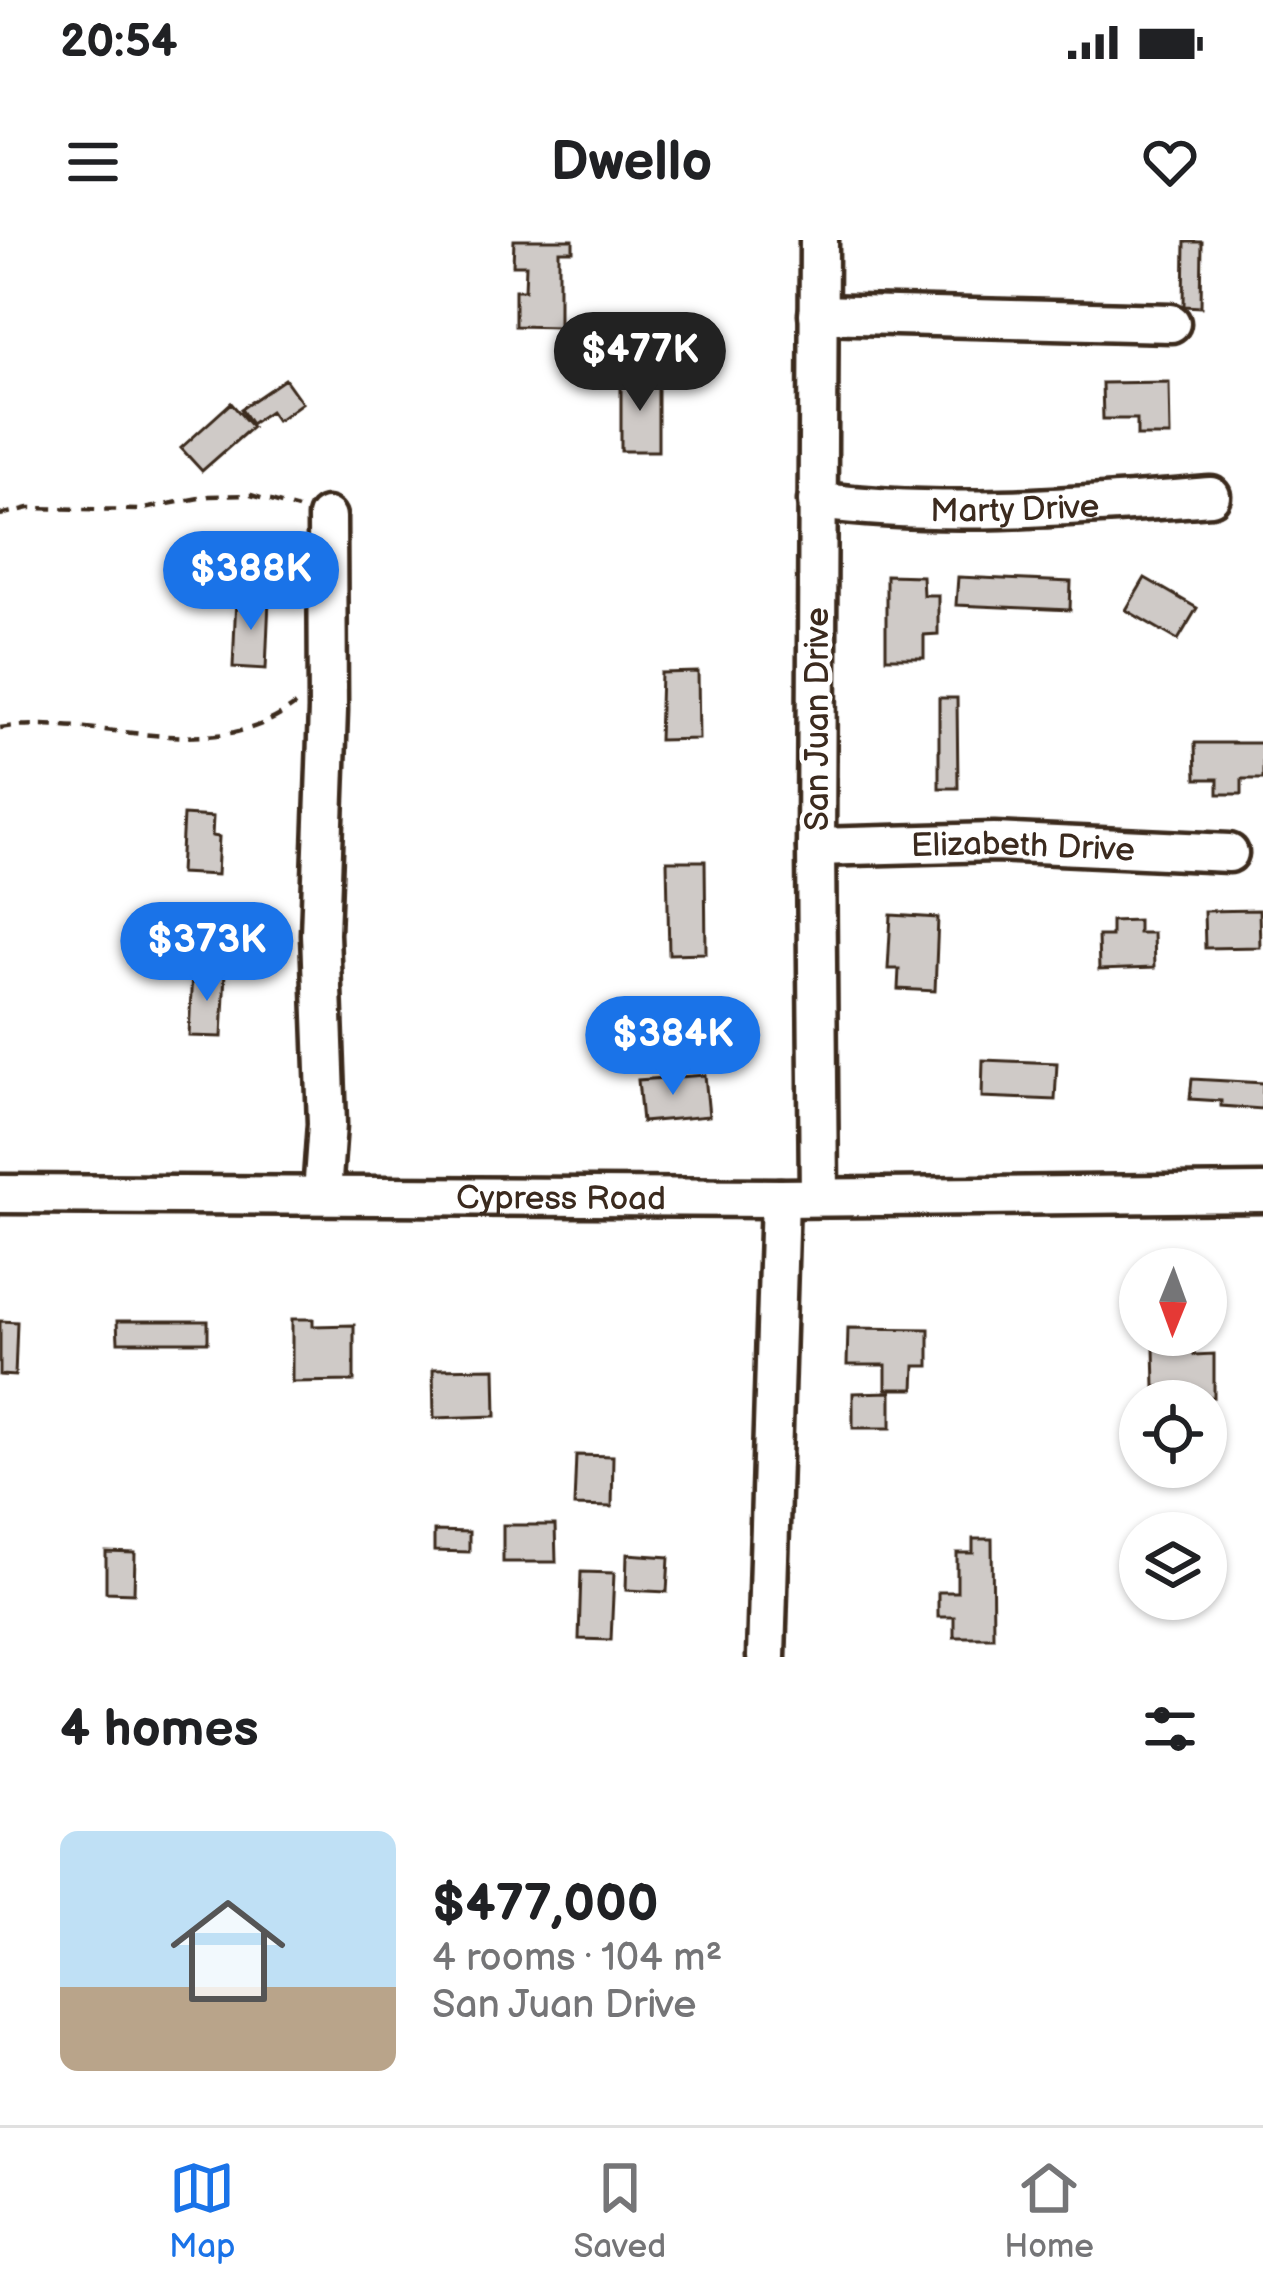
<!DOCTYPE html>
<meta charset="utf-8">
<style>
body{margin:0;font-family:"Balsamiq Sans",sans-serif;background:#f6f6f6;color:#202124;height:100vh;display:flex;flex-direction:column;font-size:45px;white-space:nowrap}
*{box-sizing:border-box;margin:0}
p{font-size:39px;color:#757577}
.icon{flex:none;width:66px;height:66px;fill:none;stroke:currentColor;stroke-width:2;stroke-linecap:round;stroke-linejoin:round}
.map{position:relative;height:1417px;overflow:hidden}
.side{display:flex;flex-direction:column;background:#fff;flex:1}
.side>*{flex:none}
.needle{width:78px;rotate:181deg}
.tools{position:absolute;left:1119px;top:1008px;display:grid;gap:24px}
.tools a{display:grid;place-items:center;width:108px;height:108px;border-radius:50%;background:#fff;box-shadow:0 3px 9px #0004;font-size:60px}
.price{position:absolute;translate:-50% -102px;padding:0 27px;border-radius:42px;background:#1a73e8;color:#fff;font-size:39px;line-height:78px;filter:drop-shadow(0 3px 6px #0008)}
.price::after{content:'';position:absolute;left:50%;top:72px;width:36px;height:27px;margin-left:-18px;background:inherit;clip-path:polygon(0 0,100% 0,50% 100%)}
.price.selected{background:#222;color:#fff}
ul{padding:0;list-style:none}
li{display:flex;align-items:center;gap:36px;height:300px;padding:0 60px}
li+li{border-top:3px solid #e0e0e0}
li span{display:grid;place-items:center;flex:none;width:336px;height:240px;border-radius:18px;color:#555}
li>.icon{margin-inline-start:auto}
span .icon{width:144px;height:144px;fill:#fffc;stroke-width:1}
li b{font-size:51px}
h2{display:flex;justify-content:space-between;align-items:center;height:144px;padding:0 60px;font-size:51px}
.status{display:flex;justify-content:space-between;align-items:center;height:84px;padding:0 60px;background:#fff;direction:ltr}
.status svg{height:33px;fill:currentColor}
header{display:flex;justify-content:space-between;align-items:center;height:156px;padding:0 60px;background:#fff;font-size:54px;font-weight:700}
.menu{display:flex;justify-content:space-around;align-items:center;height:168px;border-top:3px solid #e0e0e0;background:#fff;font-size:33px;color:#757577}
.menu a{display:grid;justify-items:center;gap:6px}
.menu .selected{color:#1a73e8}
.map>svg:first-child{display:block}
</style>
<div class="status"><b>20:54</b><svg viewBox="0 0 49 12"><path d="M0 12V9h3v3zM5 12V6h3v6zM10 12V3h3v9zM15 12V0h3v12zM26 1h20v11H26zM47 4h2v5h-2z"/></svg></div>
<header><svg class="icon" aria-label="menu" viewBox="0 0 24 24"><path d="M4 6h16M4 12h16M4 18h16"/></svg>Dwello<svg class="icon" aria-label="heart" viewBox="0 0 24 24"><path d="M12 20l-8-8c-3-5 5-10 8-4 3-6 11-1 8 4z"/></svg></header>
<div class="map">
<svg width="1263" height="1417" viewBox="0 0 1263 1417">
<rect width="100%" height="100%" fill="#fff"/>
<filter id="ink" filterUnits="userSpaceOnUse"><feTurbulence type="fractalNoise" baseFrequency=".00833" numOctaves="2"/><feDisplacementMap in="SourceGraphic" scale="24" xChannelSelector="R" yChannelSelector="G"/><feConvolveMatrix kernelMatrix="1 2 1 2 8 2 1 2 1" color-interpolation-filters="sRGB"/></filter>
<g filter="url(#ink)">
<path fill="#cfcac7" stroke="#3b2a1e" stroke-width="3" d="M514,0H573V11H559V87L515,86V50H525L526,25H513Z
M1185,2H1202L1201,67L1184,66Z
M621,137H658V211H621Z
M285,139L302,163L277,181L270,171L251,184L241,169Z
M1169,142L1170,196H1137V179H1103L1102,143Z
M231,163L252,187L202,231L181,208Z
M886,335L922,336L923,355H938V394L924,395V418H886Z
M958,337L1071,342L1070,370L956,365Z
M1145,338L1197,368L1178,400L1126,370Z
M236,357L269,359L266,429L233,427Z
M698,432L699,499L659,500L661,433Z
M939,458H957L958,548H939Z
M1195,503H1263V539H1242V554H1218V539H1196Z
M183,575L213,577L212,596L219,597L217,635L180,633Z
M667,621H705L706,713L669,714Z
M1259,670L1260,707L1205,708L1204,671Z
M891,675L938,678L935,751L898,749L899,729H888Z
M1138,680V693H1153L1154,728L1099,730L1098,696H1111V681Z
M192,730L225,731L222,797L189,796Z
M983,820L1057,823L1055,860L982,857Z
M705,835L709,876L642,882L638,840Z
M1192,839L1263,843L1262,869L1221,866V861L1190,859Z
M292,1079H313V1086L354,1085V1141L292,1142Z
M0,1081L17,1082L15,1136L0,1135Z
M117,1081H208V1102H118Z
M848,1088L929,1089V1126H915L914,1149H886V1125H847Z
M1194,1106V1115L1214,1114V1157L1183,1158V1146L1155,1147L1154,1107Z
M495,1128L496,1176L434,1178L433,1129Z
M891,1152V1188H853V1153Z
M576,1215L613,1216L612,1267L574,1266Z
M503,1285H555L556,1322H503Z
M434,1291L469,1292V1312L434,1311Z
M973,1299H992L993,1397H954V1377H938V1352H957V1313H973Z
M106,1312L135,1313L134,1353L106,1352Z
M627,1314L669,1317L667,1352L626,1350Z
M581,1332L614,1333L611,1400L579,1399Z"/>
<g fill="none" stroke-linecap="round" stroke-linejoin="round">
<defs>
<g id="minor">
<path d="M819,0L816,607L819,957"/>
<path d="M818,74L1171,83"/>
<path id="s1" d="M817,261C947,278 1080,266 1211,256"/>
<path id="s2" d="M816,607L994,602L1229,613"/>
<path id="s3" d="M0,954L780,958L1263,953"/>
<path d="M322,954L327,884L320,694L328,470L327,277"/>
<path d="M766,1417L780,958"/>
</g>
</defs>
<use href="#minor" stroke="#3b2a1e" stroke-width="45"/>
<path stroke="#3b2a1e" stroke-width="4.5" stroke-dasharray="12 9" stroke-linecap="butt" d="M0,275L29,268L138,270L209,256L251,255L298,269
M0,488C95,472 210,530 295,465"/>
<use href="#minor" stroke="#fff" stroke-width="36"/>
</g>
</g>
<g text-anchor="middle" stroke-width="9" stroke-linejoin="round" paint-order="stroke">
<g font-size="33" fill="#3b2a1e" stroke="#fff">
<text dy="12" stroke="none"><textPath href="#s1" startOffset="198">Marty Drive</textPath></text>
<text transform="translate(816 479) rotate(-90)" y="12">San Juan Drive</text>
<text dy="12" stroke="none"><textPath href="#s2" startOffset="207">Elizabeth Drive</textPath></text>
<text dy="12" stroke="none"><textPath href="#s3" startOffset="561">Cypress Road</textPath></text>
</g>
</g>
</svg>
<div class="tools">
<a><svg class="needle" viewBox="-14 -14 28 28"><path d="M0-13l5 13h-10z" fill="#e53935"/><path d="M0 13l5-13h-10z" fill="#757577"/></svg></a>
<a><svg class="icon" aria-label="locate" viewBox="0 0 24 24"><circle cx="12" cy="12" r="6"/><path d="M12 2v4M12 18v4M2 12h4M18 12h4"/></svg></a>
<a><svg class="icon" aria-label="layers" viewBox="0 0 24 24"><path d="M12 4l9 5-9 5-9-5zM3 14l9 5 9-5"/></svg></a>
</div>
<b class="price selected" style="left:640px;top:174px">$477K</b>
<b class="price" style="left:251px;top:393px">$388K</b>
<b class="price" style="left:207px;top:764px">$373K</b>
<b class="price" style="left:673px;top:858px">$384K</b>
</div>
<section class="side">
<h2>4 homes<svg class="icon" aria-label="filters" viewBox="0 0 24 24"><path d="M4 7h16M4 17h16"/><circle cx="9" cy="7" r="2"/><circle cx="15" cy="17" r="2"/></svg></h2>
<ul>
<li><span style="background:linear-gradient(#bfe0f5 65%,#b9a48a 0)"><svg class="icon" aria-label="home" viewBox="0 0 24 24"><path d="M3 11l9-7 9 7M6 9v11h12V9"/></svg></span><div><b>$477,000</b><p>4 rooms · 104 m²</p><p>San Juan Drive</p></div></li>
</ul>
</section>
<nav class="menu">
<a class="selected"><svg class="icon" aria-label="map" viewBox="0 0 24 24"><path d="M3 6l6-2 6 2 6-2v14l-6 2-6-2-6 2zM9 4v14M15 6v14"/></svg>Map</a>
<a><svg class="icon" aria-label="saved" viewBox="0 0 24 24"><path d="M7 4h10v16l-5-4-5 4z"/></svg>Saved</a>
<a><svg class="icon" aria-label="home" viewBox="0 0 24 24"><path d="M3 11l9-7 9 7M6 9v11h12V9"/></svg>Home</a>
</nav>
